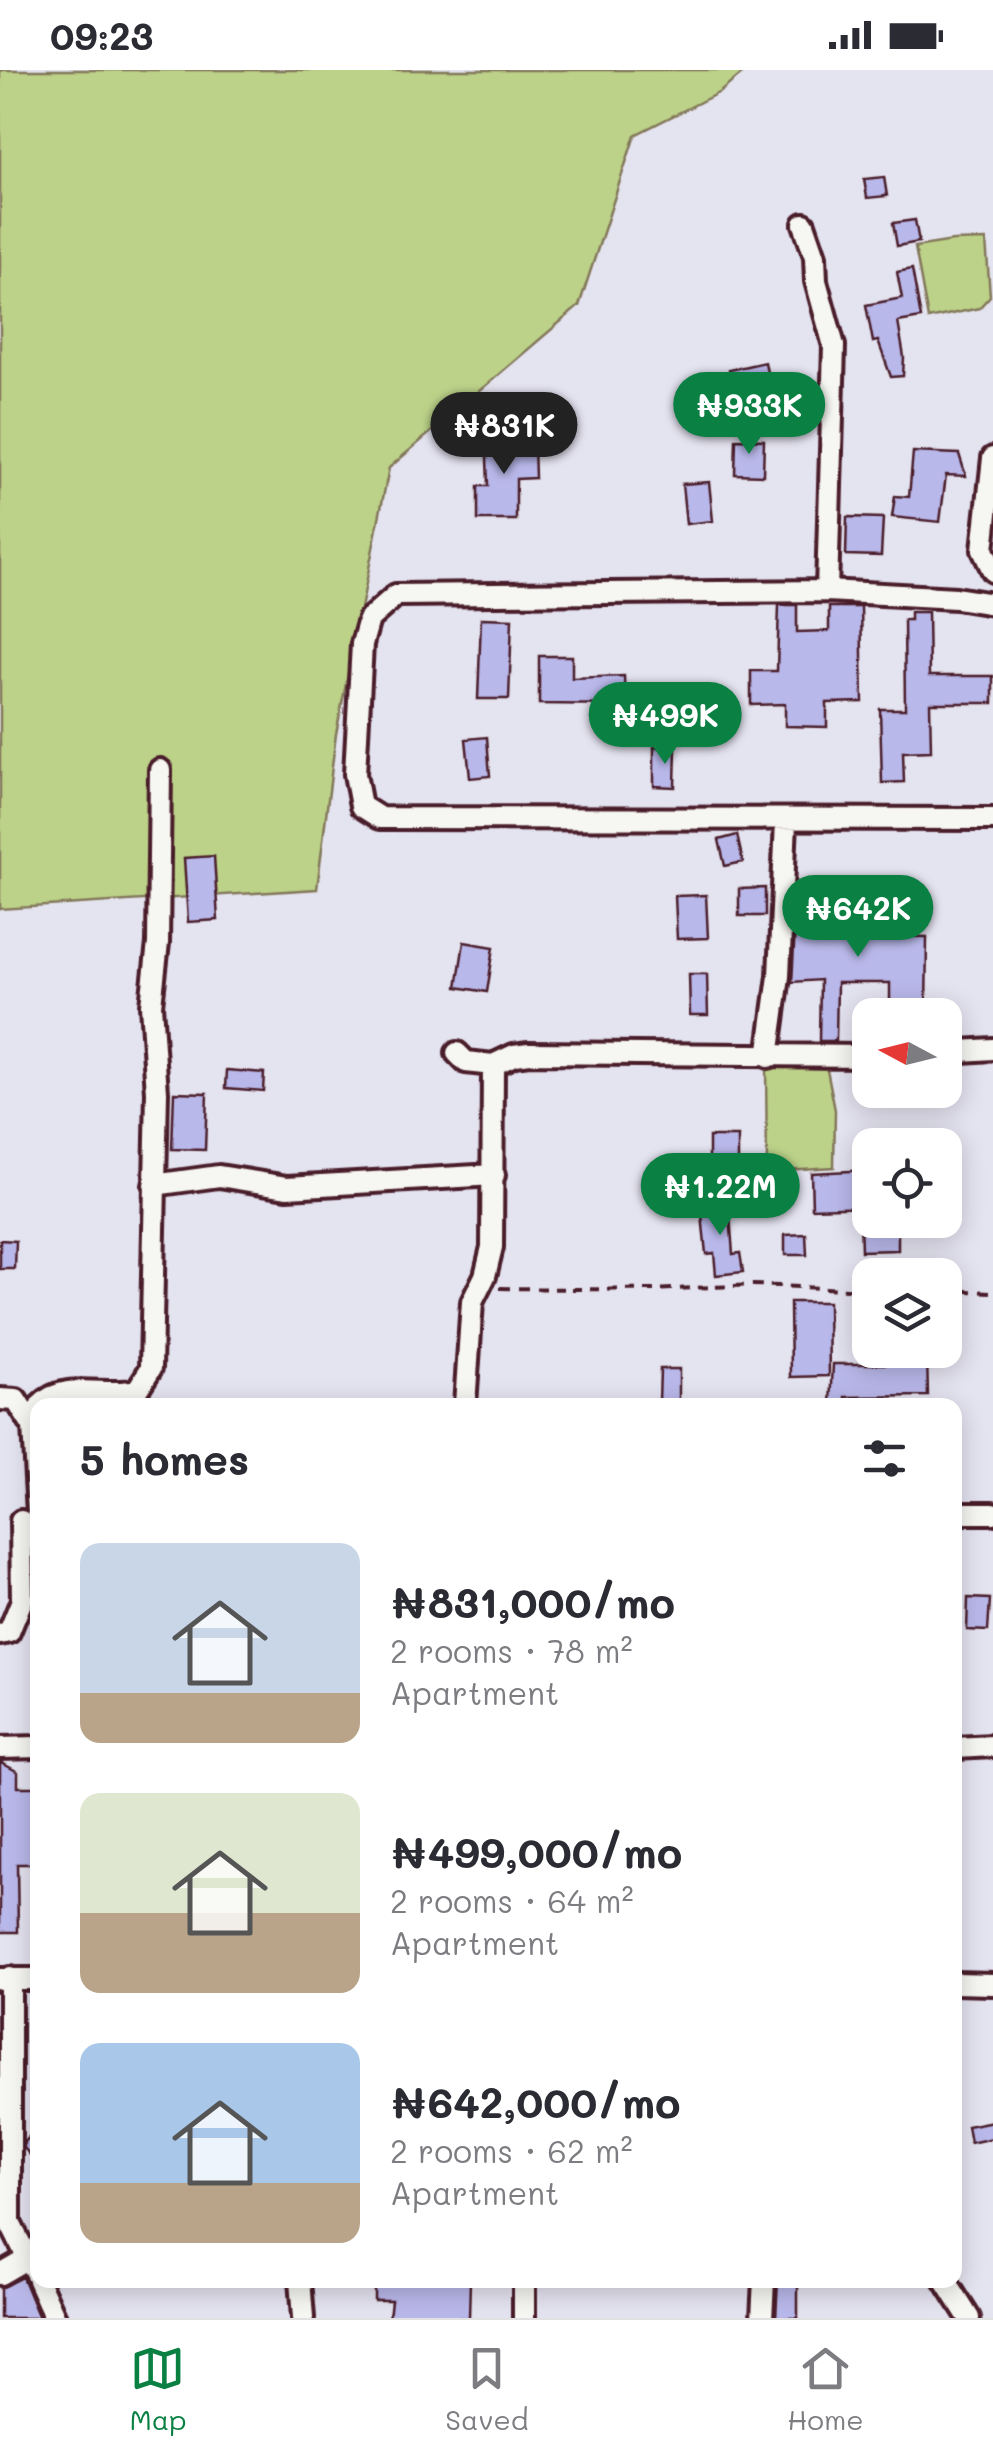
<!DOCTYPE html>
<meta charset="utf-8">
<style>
body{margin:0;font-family:Mali,sans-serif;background:#f2f2f3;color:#2b2b33;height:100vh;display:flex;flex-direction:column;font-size:38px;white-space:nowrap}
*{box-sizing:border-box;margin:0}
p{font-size:32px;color:#7c7c81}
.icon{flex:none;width:55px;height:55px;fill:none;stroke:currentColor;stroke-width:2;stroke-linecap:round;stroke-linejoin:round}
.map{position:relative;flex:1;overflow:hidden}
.panel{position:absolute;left:30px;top:1328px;width:932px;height:890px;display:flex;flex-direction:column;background:#fff;border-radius:20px;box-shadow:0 5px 25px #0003}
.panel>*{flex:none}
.needle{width:65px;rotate:277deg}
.controls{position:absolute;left:852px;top:928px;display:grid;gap:20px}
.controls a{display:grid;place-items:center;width:110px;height:110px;border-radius:20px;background:#fff;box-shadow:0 5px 25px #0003;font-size:50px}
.price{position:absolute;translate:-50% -85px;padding:0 22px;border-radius:35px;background:#0b8043;color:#fff;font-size:32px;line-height:65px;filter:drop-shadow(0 2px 5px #0008)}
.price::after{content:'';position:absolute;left:50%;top:60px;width:30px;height:22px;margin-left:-15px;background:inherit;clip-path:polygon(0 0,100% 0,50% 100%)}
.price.active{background:#222;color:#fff}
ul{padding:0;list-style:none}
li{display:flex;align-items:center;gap:30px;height:250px;padding:0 50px}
li span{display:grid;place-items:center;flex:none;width:280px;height:200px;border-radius:20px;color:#555}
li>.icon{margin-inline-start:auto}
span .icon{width:120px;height:120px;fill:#fffc;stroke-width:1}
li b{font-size:42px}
h2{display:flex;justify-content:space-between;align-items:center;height:120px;padding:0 50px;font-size:42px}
.status{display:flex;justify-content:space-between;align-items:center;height:70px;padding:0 50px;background:#fff;direction:ltr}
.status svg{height:28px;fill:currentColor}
.menu{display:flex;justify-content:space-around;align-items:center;height:140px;border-top:2px solid #e1e1e2;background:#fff;font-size:28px;color:#7c7c81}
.menu a{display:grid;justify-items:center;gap:5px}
.menu .active{color:#0b8043}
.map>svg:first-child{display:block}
</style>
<div class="status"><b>09:23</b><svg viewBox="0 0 49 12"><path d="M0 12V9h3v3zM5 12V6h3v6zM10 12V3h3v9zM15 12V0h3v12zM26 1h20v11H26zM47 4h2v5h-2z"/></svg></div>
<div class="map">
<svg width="993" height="2248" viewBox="0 0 993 2248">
<rect width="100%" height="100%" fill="#e4e3f0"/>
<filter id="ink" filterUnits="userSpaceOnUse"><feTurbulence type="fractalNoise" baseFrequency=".01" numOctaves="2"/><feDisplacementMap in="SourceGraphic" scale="20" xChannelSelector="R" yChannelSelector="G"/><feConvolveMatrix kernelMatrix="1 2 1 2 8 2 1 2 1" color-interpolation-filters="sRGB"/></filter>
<g filter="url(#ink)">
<path fill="#bcd289" stroke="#83785a" stroke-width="2.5" d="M0,0H747L720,22L635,65L579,236L389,398L336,664L317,819L0,839Z
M986,170L990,226L979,238L928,249L915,177L953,171Z
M766,995L827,999L835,1040L834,1097L767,1101Z"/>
<path fill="#b9b8ea" stroke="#4a1f2b" stroke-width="2.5" d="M884,107L887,126L867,128L864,109Z
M915,150L919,172L897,176L893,153Z
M912,199L921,248L898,252L904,287L903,306L891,307L878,271L873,272L866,235L902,228L897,202Z
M765,292L769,313L733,320L729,300Z
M486,359H506L507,377L534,375L535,408L516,409V450H478V416H488Z
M736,369L764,370L763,405L735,404Z
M913,382L959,384L966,406L946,405L940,452L892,447L895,426L909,427Z
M709,412L713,451L686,454L682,414Z
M847,447L883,448L881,486L846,485Z
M779,535H797V562L829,561V537H861L863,632L827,633V657L785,656V634L751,635V601H777Z
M910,542H928L929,606H993V633H930L931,681L903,682L904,712L882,713L880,639H905L904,550H910Z
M481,548L512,549L509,629H478Z
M539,586H572V608L624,606L625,635L539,634Z
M487,667L490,706L470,708L466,669Z
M654,677H676L675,717L654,716Z
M737,765L743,792L725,796L719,770Z
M214,786L218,850L188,852L184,788Z
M765,818V846H739V819Z
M706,825L708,868L677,869L675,826Z
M883,838L884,866L927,867L926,943L890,942V913H837L836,971H819L820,910L792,912L796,841Z
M464,872L494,877L487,922L457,917Z
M689,904H707L708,945H690Z
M227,1000L264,1003L263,1021L226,1018Z
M174,1022L207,1023L205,1080L172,1079Z
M709,1067H738V1099L709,1100Z
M870,1100V1136L812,1138L811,1103Z
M729,1132L733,1184L740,1183L743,1202L716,1205L714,1183L706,1184L701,1135Z
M860,1150H898V1180L861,1181Z
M806,1164L807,1185H785V1165Z
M0,1170L16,1171L15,1199H0Z
M790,1232H828L829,1306L791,1307Z
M927,1286L928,1326L846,1327V1335H831L833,1294H885V1287Z
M660,1299H679V1332H659Z
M968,1528L990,1529L988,1561L967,1560Z
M0,1692L18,1702V1717H38V1794H17L18,1862H0Z
M993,2051V2068L970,2073L967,2056Z
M38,2057V2094L24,2078V2072Z
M22,2207L39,2248H0V2218Z
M374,2210H470L469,2248H389L391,2230H374Z
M778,2210H798V2248H776Z"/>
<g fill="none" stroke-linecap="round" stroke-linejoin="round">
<defs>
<path id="minor" d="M804,154L815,186L816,211L834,276L827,521
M993,388L983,480L993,501
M993,534L956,528L827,521L396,525L369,549L362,574L355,704L361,736L380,748L993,749
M945,982L993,979
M457,983L466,992L493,995L514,985L529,983L870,986
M768,987L779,906L786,751
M154,1115L219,1106L287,1117L494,1105
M0,1329L16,1330L33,1357
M41,1335C64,1310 107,1328 137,1320L151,1298L157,1022L151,935L158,873L160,700
M465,1335L472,1232L485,1206L492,1177L493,995
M38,1340L33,1357L38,1443
M955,1443H993
M0,1564L9,1562L22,1530L21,1451
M0,1678L38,1677
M955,1678L993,1676
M10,1908V2153L38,2208
M0,1909H38
M955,1913L993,1914
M0,2204L38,2182
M38,2210L55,2248
M300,2210L303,2248
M524,2210V2248
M945,2210L969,2248
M762,2248L764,2210"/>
</defs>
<use href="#minor" stroke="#4a1f2b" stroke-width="28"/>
<path stroke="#4a1f2b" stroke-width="4" stroke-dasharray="10 8" stroke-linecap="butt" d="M500,1218L652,1220L754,1215L870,1220
M945,1220L993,1222"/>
<use href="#minor" stroke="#f6f6f2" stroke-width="20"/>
</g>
</g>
</svg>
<div class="controls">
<a><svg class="needle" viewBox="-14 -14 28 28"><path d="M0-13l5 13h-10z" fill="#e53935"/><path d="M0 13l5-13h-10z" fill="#7c7c81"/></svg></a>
<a><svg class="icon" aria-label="locate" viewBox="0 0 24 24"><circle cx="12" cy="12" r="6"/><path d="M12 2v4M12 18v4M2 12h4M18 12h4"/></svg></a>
<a><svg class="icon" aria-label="layers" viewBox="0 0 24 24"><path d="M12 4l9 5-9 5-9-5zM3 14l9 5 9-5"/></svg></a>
</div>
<b class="price" style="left:749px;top:387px">₦933K</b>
<b class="price active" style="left:504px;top:407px">₦831K</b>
<b class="price" style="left:665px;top:697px">₦499K</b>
<b class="price" style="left:858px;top:890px">₦642K</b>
<b class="price" style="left:720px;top:1168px">₦1.22M</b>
<section class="panel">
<h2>5 homes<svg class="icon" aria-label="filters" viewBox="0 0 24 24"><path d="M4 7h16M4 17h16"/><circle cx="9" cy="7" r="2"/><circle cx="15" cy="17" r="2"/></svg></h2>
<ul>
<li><span style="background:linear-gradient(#c9d6e8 75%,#b9a48a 0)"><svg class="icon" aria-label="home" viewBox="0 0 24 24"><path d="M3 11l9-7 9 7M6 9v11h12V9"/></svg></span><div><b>₦831,000/mo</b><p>2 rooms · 78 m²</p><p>Apartment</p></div></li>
<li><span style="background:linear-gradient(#dfe7d0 60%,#b9a48a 0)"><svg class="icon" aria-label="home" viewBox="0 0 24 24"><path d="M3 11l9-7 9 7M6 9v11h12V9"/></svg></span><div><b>₦499,000/mo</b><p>2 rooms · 64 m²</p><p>Apartment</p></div></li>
<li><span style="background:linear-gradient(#a9c7e8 70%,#b9a48a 0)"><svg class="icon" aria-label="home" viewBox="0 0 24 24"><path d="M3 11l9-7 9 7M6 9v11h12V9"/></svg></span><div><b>₦642,000/mo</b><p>2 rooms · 62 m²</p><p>Apartment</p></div></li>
</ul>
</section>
</div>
<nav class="menu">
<a class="active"><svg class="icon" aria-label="map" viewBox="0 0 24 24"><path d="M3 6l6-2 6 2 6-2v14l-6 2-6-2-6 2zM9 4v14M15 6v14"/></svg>Map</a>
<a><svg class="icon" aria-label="saved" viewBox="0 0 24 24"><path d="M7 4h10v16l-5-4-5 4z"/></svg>Saved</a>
<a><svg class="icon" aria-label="home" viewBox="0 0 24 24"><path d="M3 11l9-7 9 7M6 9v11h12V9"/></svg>Home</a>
</nav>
